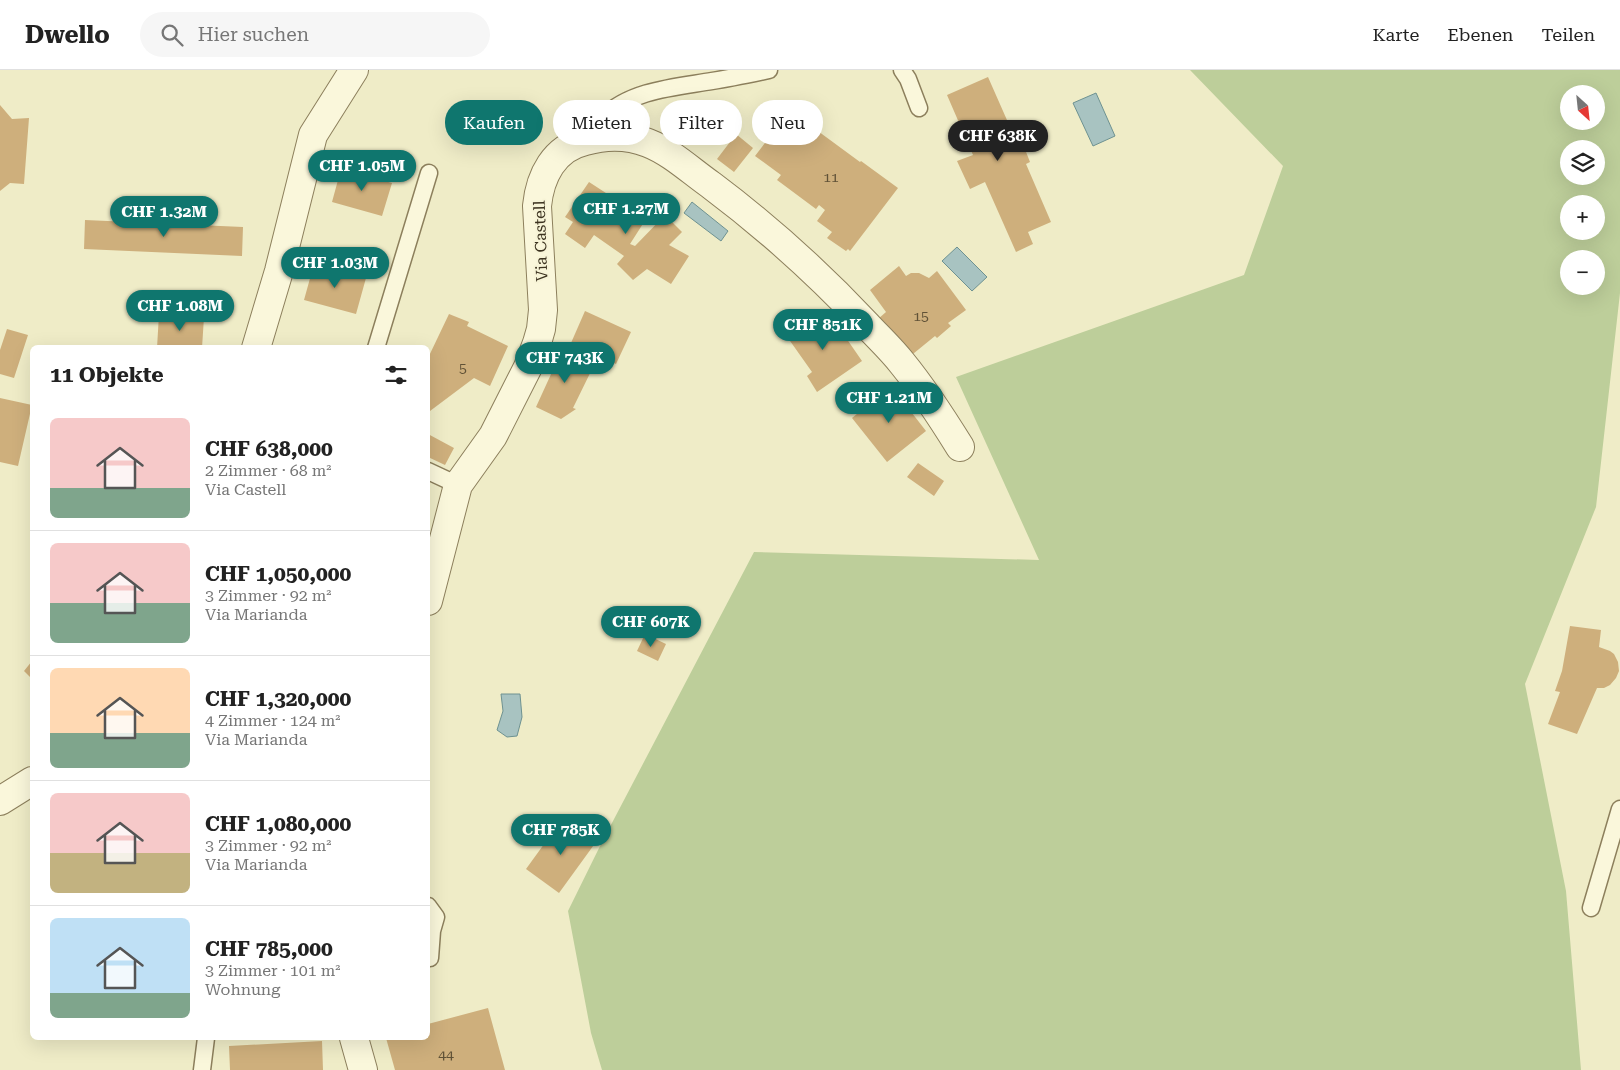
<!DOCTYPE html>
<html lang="de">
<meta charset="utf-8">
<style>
body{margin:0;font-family:"Roboto Serif",serif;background:#f6f6f6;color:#222;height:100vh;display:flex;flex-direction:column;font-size:19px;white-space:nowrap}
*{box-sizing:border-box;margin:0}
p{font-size:16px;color:#767676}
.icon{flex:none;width:28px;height:28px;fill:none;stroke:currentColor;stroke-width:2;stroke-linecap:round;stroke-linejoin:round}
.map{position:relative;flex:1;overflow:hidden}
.drawer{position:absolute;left:30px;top:275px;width:400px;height:695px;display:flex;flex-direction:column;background:#fff;border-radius:8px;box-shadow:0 5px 20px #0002}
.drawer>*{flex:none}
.top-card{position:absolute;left:445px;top:30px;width:475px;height:45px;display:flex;gap:10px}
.needle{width:32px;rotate:153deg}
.fabs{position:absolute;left:1560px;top:15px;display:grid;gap:10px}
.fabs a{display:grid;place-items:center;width:45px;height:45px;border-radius:50%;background:#fff;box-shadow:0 5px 20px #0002;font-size:25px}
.price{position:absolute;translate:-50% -42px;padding:0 11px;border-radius:18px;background:#0f766e;color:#fff;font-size:16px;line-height:32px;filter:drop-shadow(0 1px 2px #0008)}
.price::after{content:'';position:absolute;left:50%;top:30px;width:15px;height:11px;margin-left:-8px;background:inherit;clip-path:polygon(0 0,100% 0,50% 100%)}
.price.on{background:#222;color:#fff}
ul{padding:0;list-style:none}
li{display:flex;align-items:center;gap:15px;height:125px;padding:0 20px}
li+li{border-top:1px solid #e0e0e0}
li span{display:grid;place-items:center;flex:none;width:140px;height:100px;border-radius:8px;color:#555}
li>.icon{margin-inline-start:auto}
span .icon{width:60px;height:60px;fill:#fffc;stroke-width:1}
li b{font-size:21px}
h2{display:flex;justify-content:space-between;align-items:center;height:60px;padding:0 20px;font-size:21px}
.tag{padding:0 18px;border-radius:22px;background:#fff;box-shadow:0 5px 20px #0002;font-size:18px;line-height:45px}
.tag.on{background:#0f766e;color:#fff}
header{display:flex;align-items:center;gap:30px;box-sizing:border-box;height:70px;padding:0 25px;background:#fff;border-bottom:1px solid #e0e0e0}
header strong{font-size:24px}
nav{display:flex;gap:28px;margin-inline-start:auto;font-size:18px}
.search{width:350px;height:45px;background:#f6f6f6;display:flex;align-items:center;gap:12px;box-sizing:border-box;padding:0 18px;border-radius:28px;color:#767676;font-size:19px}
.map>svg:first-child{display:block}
</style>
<header>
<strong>Dwello</strong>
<div class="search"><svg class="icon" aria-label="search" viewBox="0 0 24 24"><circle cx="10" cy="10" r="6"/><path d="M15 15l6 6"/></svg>Hier suchen</div>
<nav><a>Karte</a><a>Ebenen</a><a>Teilen</a></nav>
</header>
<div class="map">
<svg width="1620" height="1000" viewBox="0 0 1620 1000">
<rect width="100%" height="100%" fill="#efecc7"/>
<path fill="#bdce9a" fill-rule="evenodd" d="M1190,0H1620V223L1596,437L1525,614L1566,821L1581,1000H602L591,963L568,841L602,772L754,482L1039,490L956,307L1244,205L1283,96ZM1569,24H1596V51H1569ZM1569,79H1596V106H1569ZM1569,134H1596V161H1569ZM1569,189H1596V216H1569Z"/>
<path fill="#a8c3c1" stroke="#6e9291" d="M1096,23L1115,66L1093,76L1073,33Z
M692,132L728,161L721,171L684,143Z
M957,177L987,207L972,221L942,191Z
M501,624H520L522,647L517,666L507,667L497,660L503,641Z"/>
<path fill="#ceaf7c" d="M988,7L1014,66L1019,64L1030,92L1026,94L1051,152L1028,162L1033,174L1016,182L985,112L970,119L957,91L973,85L947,25Z
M0,35L12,49L29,48L24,114L10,113L0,121Z
M779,37L789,45L792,42L860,92L861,91L898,118L850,181L848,179L846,181L827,168L832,162L817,151L825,140L819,135L816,139L777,110L781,105L755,86L768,69L759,63Z
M736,64L753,78L734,102L717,89Z
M341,99L392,113L382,146L332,132Z
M589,112L646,149L630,174L635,176L665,145L682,162L669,175L689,186L671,214L647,199L633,210L617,194L624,186L594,165L585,178L565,164L573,152L565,147Z
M85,150L243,157L242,186L84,179Z
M314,194L366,208L356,244L304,230Z
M899,196L906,206L911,203H919L929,208L937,201L966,240L948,253L951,256L937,268L935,266L908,288L878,249L886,242L870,220Z
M585,241L631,262L616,294L571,273Z
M159,244L204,247L202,278H157Z
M449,244L469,252L467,256L508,276L490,316L474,308L430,341L428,338V288Z
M807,244L818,260L833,249L862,291L817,322L807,306L812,302L783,261Z
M7,259L28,265L14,308L0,304V280Z
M563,278L595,293L573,338L576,339L561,349L536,337Z
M891,316L926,361L887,392L852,348Z
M0,328L32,335L18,396L0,392Z
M428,364L454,378L445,395L428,387Z
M918,393L944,411L934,426L907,407Z
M1570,556L1601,560L1599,577L1610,581L1614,584L1618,592L1619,601L1616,608L1610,615L1604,618H1597L1577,664L1548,654L1560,622L1555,621L1562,601Z
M645,564L666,574L658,591L637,581Z
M32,591V609L24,601Z
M563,748L596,772L559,823L526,799Z
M488,938L505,1000H395L386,968H428V954Z
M322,971L323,1000H230L229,976Z"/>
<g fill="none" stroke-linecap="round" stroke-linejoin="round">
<defs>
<path id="lane" d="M902,0L908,9L919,38
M595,68C596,61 598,53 604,47C630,20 677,17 712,11C731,8 750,4 769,0
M376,278L429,103
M428,401L458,415
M428,836L436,847L432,861L430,888
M1591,838L1620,739
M202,1000L206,968"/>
<path id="street" d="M256,278L279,201L313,65L354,0
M428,531L458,415L493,366L528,297L537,273L541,259L543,240L537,136C540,106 554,78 585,71C606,65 628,65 648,73C671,82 691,101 711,115C767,157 819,204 866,254C878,267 891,279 902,293C924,320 942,348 960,377
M0,731L32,711
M354,968L363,1000"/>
</defs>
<use href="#lane" stroke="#8c7f5c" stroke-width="19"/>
<use href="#street" stroke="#8c7f5c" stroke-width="30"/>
<use href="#lane" stroke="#faf7db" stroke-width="16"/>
<use href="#street" stroke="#faf7db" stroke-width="28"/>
</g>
<g text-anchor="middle" stroke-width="4" stroke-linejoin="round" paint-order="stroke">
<g font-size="14" fill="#605237">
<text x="831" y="112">11</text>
<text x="921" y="251">15</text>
<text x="463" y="303">5</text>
<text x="446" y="989">44</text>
</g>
<g font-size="16" fill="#3c3320" stroke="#f7f4d7">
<text transform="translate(540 171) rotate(-92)" y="6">Via Castell</text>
</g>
</g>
</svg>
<div class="fabs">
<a><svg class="needle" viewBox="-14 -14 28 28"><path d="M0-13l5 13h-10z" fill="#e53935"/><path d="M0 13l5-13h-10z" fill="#767676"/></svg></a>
<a><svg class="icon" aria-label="layers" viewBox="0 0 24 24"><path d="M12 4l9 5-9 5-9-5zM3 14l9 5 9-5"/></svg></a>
<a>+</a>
<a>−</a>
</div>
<b class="price on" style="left:998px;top:92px">CHF 638K</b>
<b class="price" style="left:362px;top:122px">CHF 1.05M</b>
<b class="price" style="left:626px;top:165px">CHF 1.27M</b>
<b class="price" style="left:164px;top:168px">CHF 1.32M</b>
<b class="price" style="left:335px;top:219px">CHF 1.03M</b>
<b class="price" style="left:180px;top:262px">CHF 1.08M</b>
<b class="price" style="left:823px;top:281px">CHF 851K</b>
<b class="price" style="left:565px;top:314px">CHF 743K</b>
<b class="price" style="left:889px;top:354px">CHF 1.21M</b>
<b class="price" style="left:651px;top:578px">CHF 607K</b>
<b class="price" style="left:561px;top:786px">CHF 785K</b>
<div class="top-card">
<a class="tag on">Kaufen</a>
<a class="tag">Mieten</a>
<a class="tag">Filter</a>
<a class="tag">Neu</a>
</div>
<section class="drawer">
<h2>11 Objekte<svg class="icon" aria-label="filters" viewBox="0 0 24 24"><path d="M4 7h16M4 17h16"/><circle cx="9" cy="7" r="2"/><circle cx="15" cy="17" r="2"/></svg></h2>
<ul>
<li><span style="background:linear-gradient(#f6c9c9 70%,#7fa58c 0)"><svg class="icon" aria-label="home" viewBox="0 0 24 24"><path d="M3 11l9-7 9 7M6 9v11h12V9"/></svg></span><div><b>CHF 638,000</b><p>2 Zimmer · 68 m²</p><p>Via Castell</p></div></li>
<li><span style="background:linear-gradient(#f6c9c9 60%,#7fa58c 0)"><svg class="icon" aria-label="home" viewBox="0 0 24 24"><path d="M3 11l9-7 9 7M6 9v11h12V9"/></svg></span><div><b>CHF 1,050,000</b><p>3 Zimmer · 92 m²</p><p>Via Marianda</p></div></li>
<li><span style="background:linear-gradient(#ffd9b3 65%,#7fa58c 0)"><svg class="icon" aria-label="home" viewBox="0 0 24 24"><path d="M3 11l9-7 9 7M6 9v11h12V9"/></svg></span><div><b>CHF 1,320,000</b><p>4 Zimmer · 124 m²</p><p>Via Marianda</p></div></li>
<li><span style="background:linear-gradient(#f6c9c9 60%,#c2b280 0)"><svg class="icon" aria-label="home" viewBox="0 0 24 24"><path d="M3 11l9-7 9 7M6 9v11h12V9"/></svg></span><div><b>CHF 1,080,000</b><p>3 Zimmer · 92 m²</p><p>Via Marianda</p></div></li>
<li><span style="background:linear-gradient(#bfe0f5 75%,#7fa58c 0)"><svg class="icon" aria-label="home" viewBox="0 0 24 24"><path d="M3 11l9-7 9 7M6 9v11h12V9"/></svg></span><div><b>CHF 785,000</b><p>3 Zimmer · 101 m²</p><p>Wohnung</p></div></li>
</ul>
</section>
</div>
